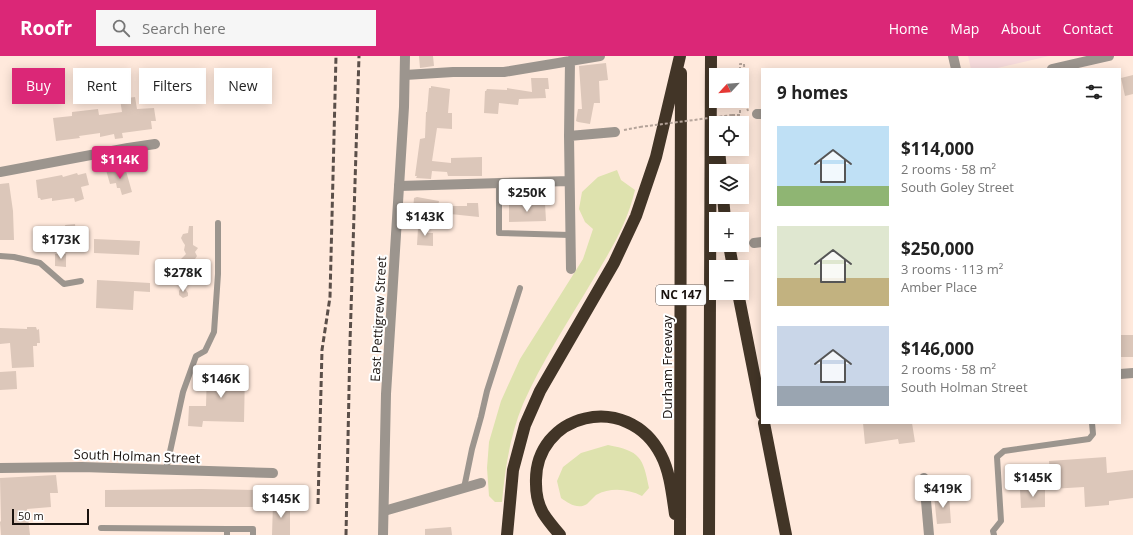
<!DOCTYPE html>
<meta charset="utf-8">
<style>
body{margin:0;font-family:"Open Sans",sans-serif;background:#f6f6f6;color:#222;height:100vh;display:flex;flex-direction:column;font-size:15px;white-space:nowrap}
*{box-sizing:border-box;margin:0}
p{font-size:13px;color:#767676}
.icon{flex:none;width:22px;height:22px;fill:none;stroke:currentColor;stroke-width:2;stroke-linecap:round;stroke-linejoin:round}
.map{position:relative;flex:1;overflow:hidden}
.panel{position:absolute;left:761px;top:12px;width:360px;height:356px;display:flex;flex-direction:column;background:#fff;border-radius:0px;box-shadow:0 2px 10px #0003}
.panel>*{flex:none}
.top-card{position:absolute;left:12px;top:12px;width:380px;height:36px;display:flex;gap:8px}
.needle{width:26px;rotate:244deg}
.fabs{position:absolute;left:709px;top:12px;display:grid;gap:8px}
.fabs a{display:grid;place-items:center;width:40px;height:40px;border-radius:0px;background:#fff;box-shadow:0 2px 10px #0003;font-size:20px}
.scale{position:absolute;left:12px;bottom:10px;width:77px;box-sizing:border-box;padding-left:4px;border:2px solid #19120e;border-top:0;font-size:11px;line-height:14px;white-space:nowrap;color:#19120e;-webkit-text-stroke:3px #fff;paint-order:stroke}
.price{position:absolute;translate:-50% -34px;padding:0 9px;border-radius:4px;background:#fff;color:#222;font-size:13px;line-height:26px;filter:drop-shadow(0 1px 2px #0008)}
.price::after{content:'';position:absolute;left:50%;top:24px;width:12px;height:9px;margin-left:-6px;background:inherit;clip-path:polygon(0 0,100% 0,50% 100%)}
.price.active{background:#db2777;color:#fff}
ul{padding:0;list-style:none}
li{display:flex;align-items:center;gap:12px;height:100px;padding:0 16px}
li span{display:grid;place-items:center;flex:none;width:112px;height:80px;border-radius:0px;color:#555}
li>.icon{margin-inline-start:auto}
span .icon{width:48px;height:48px;fill:#fffc;stroke-width:1}
li b{font-size:17px}
h2{display:flex;justify-content:space-between;align-items:center;height:48px;padding:0 16px;font-size:17px}
.pill{padding:0 14px;border-radius:0px;background:#fff;box-shadow:0 2px 10px #0003;font-size:14px;line-height:36px}
.pill.active{background:#db2777;color:#fff}
header{display:flex;align-items:center;gap:24px;box-sizing:border-box;height:56px;padding:0 20px;background:#db2777;color:#fff}
header strong{font-size:19px}
nav{display:flex;gap:22px;margin-inline-start:auto;font-size:14px}
.search{width:280px;height:36px;background:#f6f6f6;display:flex;align-items:center;gap:10px;box-sizing:border-box;padding:0 14px;border-radius:0px;color:#767676;font-size:15px}
.map>svg:first-child{display:block}
</style>
<header>
<strong>Roofr</strong>
<div class="search"><svg class="icon" aria-label="search" viewBox="0 0 24 24"><circle cx="10" cy="10" r="6"/><path d="M15 15l6 6"/></svg>Search here</div>
<nav><a>Home</a><a>Map</a><a>About</a><a>Contact</a></nav>
</header>
<div class="map">
<svg width="1133" height="479" viewBox="0 0 1133 479">
<rect width="100%" height="100%" fill="#ffe9dc"/>
<path fill="#f7dcdd" d="M968,0H1049L993,13H971Z"/>
<path fill="#dee2ae" d="M617,114L621,124L635,134C626,171 610,195 591,227C568,266 541,307 523,348C510,379 505,413 502,446H495L489,440L487,412L489,386L501,345L520,303L583,203L593,173L585,166L579,153L582,136L598,121Z
M608,389C640,395 643,401 649,432L642,440C628,433 611,431 596,439C593,442 590,445 587,448C578,454 568,447 561,442L557,425L563,411L581,397Z"/>
<path fill="#dcc7ba" d="M419,0H433L434,10L420,12Z
M606,7L608,24L599,25L600,47H594L590,68L578,66L576,65L578,53H582L579,10Z
M1133,19V38L1125,40L1121,22Z
M531,22H548L549,33H545L546,42L519,43L518,49L499,47L498,58L484,57L485,35H486L487,33L507,34V32L532,36Z
M431,30L450,33L448,57H452V73L437,72L432,105L451,107V102L482,101V120H448L447,116L432,115L431,123L416,122L417,120H415L420,83L425,82L426,56H427L429,32H431Z
M135,41L137,53L154,52L156,65H151L152,73L122,77L123,82L115,83L114,78L100,81V77L79,80L80,82L56,85L53,62L72,60V56L98,53L99,59L122,56L120,43Z
M122,110L123,116L126,115L132,136L122,139L120,132H117L116,127L110,128L106,114Z
M77,117L78,119L86,117L89,129L81,131L84,143L75,146L74,142L52,145V142L41,144L40,142H38L36,124L62,119L63,121Z
M9,127L13,155L14,184H0V128Z
M417,141L439,145L438,150H467V147H478L479,161L431,156L422,157L421,165L417,164V157H416V155H413L414,142Z
M545,147L546,165L509,166V148Z
M75,168L76,179L67,180L65,169Z
M189,170H193V189L198,192L195,196L197,200L195,203L199,211L189,213L188,224L182,228L179,222V219L185,214L180,206L181,203L186,198L184,194L185,189L183,186L181,182L183,178L188,177Z
M418,172H428V177H433V190L417,189Z
M94,183L140,185L139,199L94,197Z
M55,198H66V211L55,210Z
M97,224L150,227V236L134,235L133,254L96,252Z
M183,230L188,237V240L183,242L179,239V235Z
M27,271H36L37,274L39,273L40,287H37V290H33L34,311L12,312L10,287L0,288V272L27,273Z
M1120,279H1133V301H1120Z
M16,315L17,333L0,334V316Z
M207,315L245,316L244,366L203,365L202,371L188,370L189,350H206Z
M863,367H912L915,386L899,388L898,383L865,388Z
M1106,401L1107,417L1133,414V442L1109,445V449L1085,451L1084,431L1051,433L1049,405Z
M56,419L58,437H50L51,451L27,453L30,479H1L0,466L1,465L0,422Z
M1045,432V451L1021,452L1020,433Z
M201,433L262,434V451H105V434Z
M949,439L951,467L937,468L934,440Z
M273,447L290,448V479H272Z
M451,471L452,479H425V473Z"/>
<g fill="none" stroke-linecap="round" stroke-linejoin="round">
<path stroke="#b5a49a" stroke-width="2" stroke-dasharray="3 2" stroke-linecap="butt" d="M740,19V8H744L746,49L748,55
M732,59H740V45
M734,59L735,67
M739,67V64L748,63
M624,74L640,71"/>
<path stroke="#9c958e" stroke-width="6" d="M499,127V177L570,179
M0,200L14,201L40,207L64,228L81,225
M166,414L183,336L196,300L205,295L214,276L218,218V167
M464,432L472,393L481,361L487,335L520,232
M101,472L227,473V479
M227,473H253V479
M994,479L993,475L1001,465L997,401L1004,395L1089,383L1093,378L1092,367"/>
<path stroke="#9c958e" stroke-width="10" d="M953,0L956,13
M570,5L569,80L571,213
M1052,13L1109,0
M405,19L453,16H504L600,0
M757,58H762
M569,80L615,76
M0,116L128,92L155,88
M399,130L569,125
M754,187L762,186
M1120,318L1133,317
M0,412L82,411L273,417
M924,422L929,479
M384,455L481,427"/>
<path stroke="#9c958e" stroke-width="10" d="M383,479L386,338L404,51L405,0"/>
<path stroke="#423527" stroke-width="12" d="M719,93L721,115
M723,141L725,163
M729,189L733,211
M738,237L762,358
M764,367L786,479
M507,479L513,414L525,369L540,335L614,207L636,160L656,101L680,0
M560,479C554,472 548,465 543,457C538,448 536,438 536,428C533,357 628,334 661,399C670,416 672,438 675,458
M680,479L681,17
M709,479L711,0"/>
<path stroke="#5b4f49" stroke-width="3" stroke-dasharray="6 3" stroke-linecap="butt" d="M318,448L322,294L330,241L336,0
M346,479L350,286L359,0"/>
<path stroke="#b5a49a" stroke-width="2" stroke-dasharray="3 2" stroke-linecap="butt" d="M640,71L732,59"/>
</g>
<g text-anchor="middle" stroke-width="4" stroke-linejoin="round" paint-order="stroke">
<rect fill="#fff" stroke="#5e5956" stroke-width="1" x="656" y="229" width="50" height="20" rx="3"/>
<g font-size="12" font-weight="bold" fill="#19120e">
<text x="681" y="243">NC 147</text>
</g>
<g font-size="13" fill="#19120e" stroke="#fff">
<text transform="translate(378 263) rotate(-87)" y="5">East Pettigrew Street</text>
<text transform="translate(667 311) rotate(-90)" y="5">Durham Freeway</text>
<text transform="translate(137 400) rotate(2)" y="5">South Holman Street</text>
</g>
</g>
</svg>
<div class="fabs">
<a><svg class="needle" viewBox="-14 -14 28 28"><path d="M0-13l5 13h-10z" fill="#e53935"/><path d="M0 13l5-13h-10z" fill="#767676"/></svg></a>
<a><svg class="icon" aria-label="locate" viewBox="0 0 24 24"><circle cx="12" cy="12" r="6"/><path d="M12 2v4M12 18v4M2 12h4M18 12h4"/></svg></a>
<a><svg class="icon" aria-label="layers" viewBox="0 0 24 24"><path d="M12 4l9 5-9 5-9-5zM3 14l9 5 9-5"/></svg></a>
<a>+</a>
<a>−</a>
</div>
<div class="scale">50 m</div>
<b class="price active" style="left:120px;top:124px">$114K</b>
<b class="price" style="left:527px;top:157px">$250K</b>
<b class="price" style="left:425px;top:181px">$143K</b>
<b class="price" style="left:61px;top:204px">$173K</b>
<b class="price" style="left:183px;top:237px">$278K</b>
<b class="price" style="left:221px;top:343px">$146K</b>
<b class="price" style="left:1033px;top:442px">$145K</b>
<b class="price" style="left:943px;top:453px">$419K</b>
<b class="price" style="left:281px;top:463px">$145K</b>
<div class="top-card">
<a class="pill active">Buy</a>
<a class="pill">Rent</a>
<a class="pill">Filters</a>
<a class="pill">New</a>
</div>
<section class="panel">
<h2>9 homes<svg class="icon" aria-label="filters" viewBox="0 0 24 24"><path d="M4 7h16M4 17h16"/><circle cx="9" cy="7" r="2"/><circle cx="15" cy="17" r="2"/></svg></h2>
<ul>
<li><span style="background:linear-gradient(#bfe0f5 75%,#8fb573 0)"><svg class="icon" aria-label="home" viewBox="0 0 24 24"><path d="M3 11l9-7 9 7M6 9v11h12V9"/></svg></span><div><b>$114,000</b><p>2 rooms · 58 m²</p><p>South Goley Street</p></div></li>
<li><span style="background:linear-gradient(#dfe7d0 65%,#c2b280 0)"><svg class="icon" aria-label="home" viewBox="0 0 24 24"><path d="M3 11l9-7 9 7M6 9v11h12V9"/></svg></span><div><b>$250,000</b><p>3 rooms · 113 m²</p><p>Amber Place</p></div></li>
<li><span style="background:linear-gradient(#c9d6e8 75%,#9aa5b1 0)"><svg class="icon" aria-label="home" viewBox="0 0 24 24"><path d="M3 11l9-7 9 7M6 9v11h12V9"/></svg></span><div><b>$146,000</b><p>2 rooms · 58 m²</p><p>South Holman Street</p></div></li>
</ul>
</section>
</div>
